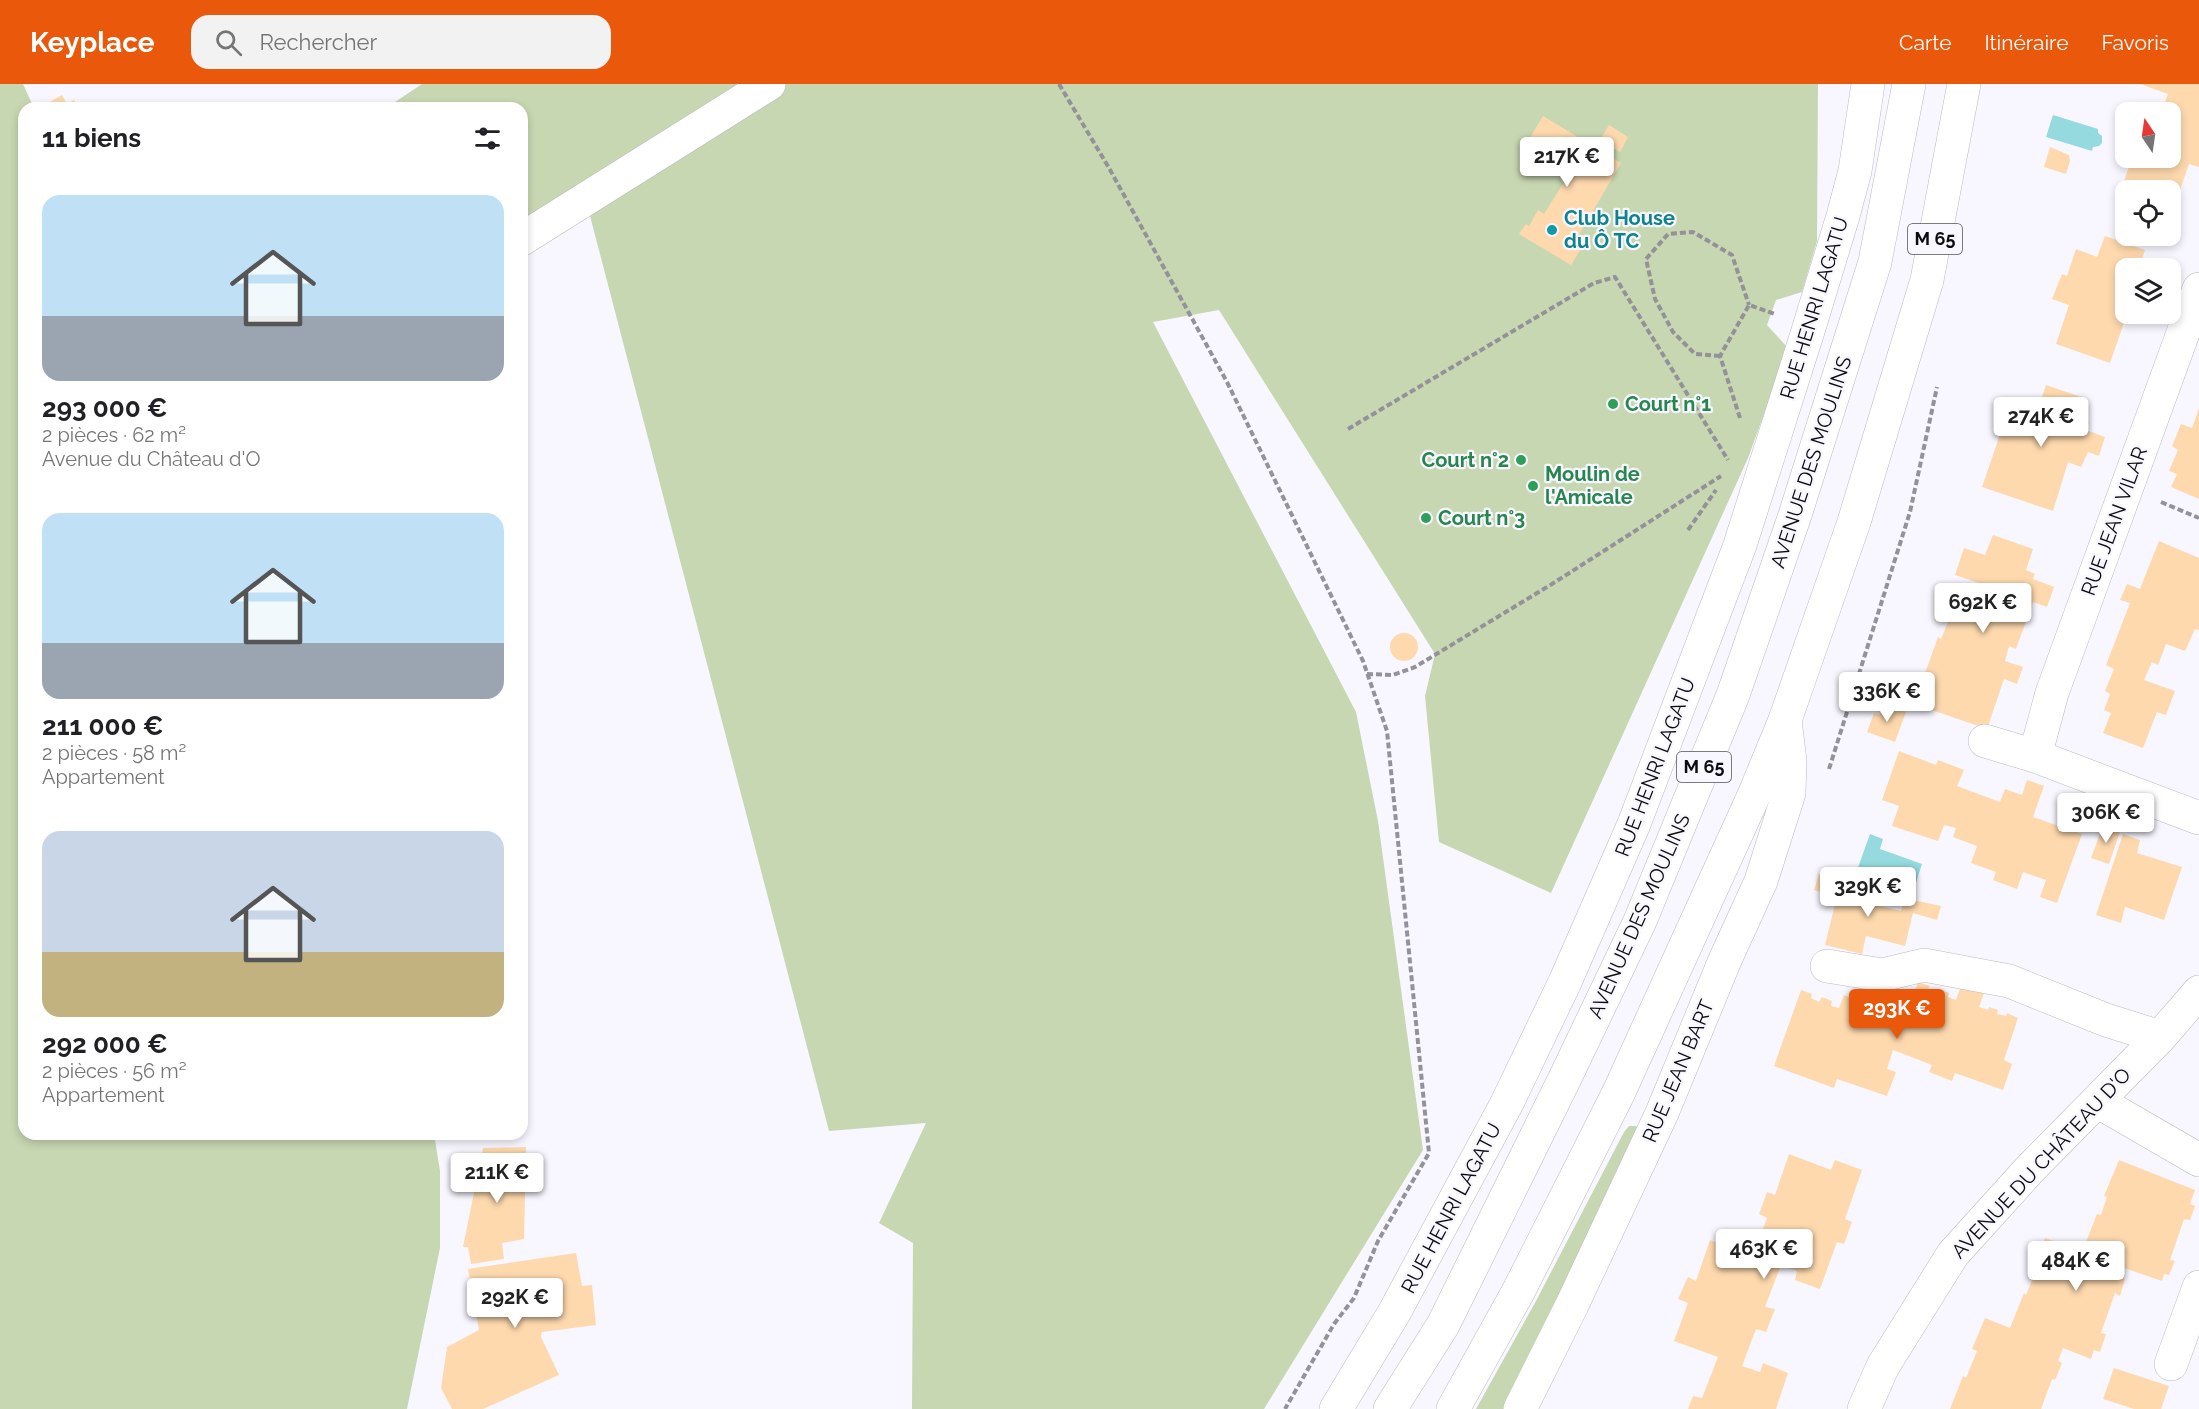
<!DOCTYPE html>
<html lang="fr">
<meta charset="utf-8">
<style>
body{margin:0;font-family:Raleway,sans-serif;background:#f2f2f2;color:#202124;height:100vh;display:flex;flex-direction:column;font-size:22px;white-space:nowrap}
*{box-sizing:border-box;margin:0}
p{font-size:20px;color:#757577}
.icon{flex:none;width:33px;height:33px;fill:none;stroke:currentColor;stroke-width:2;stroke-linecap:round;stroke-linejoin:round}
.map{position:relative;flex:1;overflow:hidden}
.side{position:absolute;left:18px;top:18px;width:510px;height:1038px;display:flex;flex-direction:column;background:#fff;border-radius:18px;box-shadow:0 3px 9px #0003}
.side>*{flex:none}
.needle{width:39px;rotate:347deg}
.fabs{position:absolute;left:2115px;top:18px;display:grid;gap:12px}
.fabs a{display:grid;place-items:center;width:66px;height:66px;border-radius:12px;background:#fff;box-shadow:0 3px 9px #0003;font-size:30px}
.price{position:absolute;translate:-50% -51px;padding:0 14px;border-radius:6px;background:#fff;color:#222;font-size:20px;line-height:39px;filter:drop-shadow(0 2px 3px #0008)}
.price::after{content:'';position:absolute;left:50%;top:36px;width:18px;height:14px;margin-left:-9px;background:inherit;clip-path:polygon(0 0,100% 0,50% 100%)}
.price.active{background:#ea580c;color:#fff}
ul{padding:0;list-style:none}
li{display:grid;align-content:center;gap:12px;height:318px;padding:0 24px}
li span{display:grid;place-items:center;height:186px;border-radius:18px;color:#555}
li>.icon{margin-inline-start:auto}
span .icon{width:108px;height:108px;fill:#fffc;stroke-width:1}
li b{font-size:26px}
h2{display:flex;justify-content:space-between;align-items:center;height:72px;padding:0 24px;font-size:26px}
header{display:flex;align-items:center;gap:36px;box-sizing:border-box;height:84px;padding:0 30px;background:#ea580c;color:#fff}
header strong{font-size:28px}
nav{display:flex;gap:33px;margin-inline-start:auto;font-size:21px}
.search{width:420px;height:54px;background:#f2f2f2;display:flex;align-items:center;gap:15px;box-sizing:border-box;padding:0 21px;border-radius:18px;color:#757577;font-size:22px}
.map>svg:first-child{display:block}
</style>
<header>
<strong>Keyplace</strong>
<div class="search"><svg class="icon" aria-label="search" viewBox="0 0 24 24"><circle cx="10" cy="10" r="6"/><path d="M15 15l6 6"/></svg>Rechercher</div>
<nav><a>Carte</a><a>Itinéraire</a><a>Favoris</a></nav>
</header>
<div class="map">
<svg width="2199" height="1325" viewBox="0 0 2199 1325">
<rect width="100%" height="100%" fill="#f8f7ff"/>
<path fill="#c7d7b1" d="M0,0H23L34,24H24V1050H434L440,1087V1164L407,1325H0Z
M422,0H1818L1817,157L1802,208L1776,216L1767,241L1788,264L1748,374L1551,809L1439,758L1425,612L1435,570L1219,226L1153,238L1356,628L1378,737L1423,1066L1264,1325H912L913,1159L879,1139L926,1039L829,1047L589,128L522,170V24H386Z
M1629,1042H1636L1638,1046L1560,1220L1503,1325H1476L1536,1217L1624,1048Z"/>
<path fill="#95dade" d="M2053,31L2098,45V49L2102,52V59L2099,62L2093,63L2092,67L2046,53Z
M1870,750L1883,755L1880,765L1922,780L1913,808L1856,789Z"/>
<path fill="#fed9ae" d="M2140,0H2199V83L2189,80L2172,129H2170V106H2126V112L2120,109L2132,74H2170V28H2140L2143,18L2163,24L2168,10Z
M62,11L67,20L74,16L79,24H39Z
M1543,32L1621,79L1577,154L1585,158L1571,181L1519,150L1526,140L1529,142L1538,126L1544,130L1566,95L1522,67Z
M2123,40H2126V68L2115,64Z
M1609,41L1628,53L1620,68L1600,56Z
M2050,63L2069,71L2070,77L2066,90L2044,83Z
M2105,152L2145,166L2139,184H2126L2127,230L2110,279L2056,260L2069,221L2052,215L2062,190L2067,192L2076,165L2097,173Z
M2046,301L2087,315L2080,335L2089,338L2086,346L2105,353L2099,372L2088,368L2081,383L2068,378L2053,427L1982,403L2004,339L2009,340L2018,314L2039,321Z
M2199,324V415L2171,403L2177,390L2169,387L2178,366L2172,362L2181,340L2192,344Z
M1993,451L2033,465L2026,486L2035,490L2033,495L2054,503L2047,523L2033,518L2016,565L2009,562L2005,577L2023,583L2017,600L2004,595L1987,645L1914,620L1938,553L1941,555L1959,511L1979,517L1980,514L1986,516L1991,503L1955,491L1964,464L1985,471Z
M2159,457L2199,474V546L2195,545L2185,567L2166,560L2158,581L2152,578L2144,596L2175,607L2166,631L2157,628L2143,664L2103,649L2111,629L2104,626L2110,610L2105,607L2114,585L2106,581L2130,519L2120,516L2127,500L2140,505Z
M1390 563a14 14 0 1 1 28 0a14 14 0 1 1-28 0Z
M1884,620L1906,628L1895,658L1867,648L1874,629L1880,631Z
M1899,667L1936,681L1938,676L1964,686L1957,702L2000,718L2005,705L2022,711L2027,696L2044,702L2033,733L2082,750L2057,819L2040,813L2046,796L2023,788L2017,805L1993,796L1996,788L1971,779L1977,762L1953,753L1956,744L1944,741L1938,757L1892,742L1899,722L1882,716Z
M2104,739L2121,745L2109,780L2091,774Z
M2123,750L2140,756L2137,769L2182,783L2164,836L2125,823L2121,839L2096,831Z
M1819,790L1847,796L1843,813L1901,827L1904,814L1941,822L1937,836L1913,829L1905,862L1866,852L1862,870L1825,861L1837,812L1814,806Z
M1918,898L1930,902L1928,905L1938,909L1939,905L1949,909L1948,913L1956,916L1961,902L1975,906L1984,909L1979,923L1988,926L1989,923L1998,926L1997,930L2006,932L2007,929L2018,934L2004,976L2012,980L2003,1006L1955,989L1952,997L1929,988L1932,981L1893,966L1887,985L1896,988L1887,1012L1837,995L1834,1004L1774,982L1801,906L1812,910L1811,914L1819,918L1822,913L1832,917L1831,922L1839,924L1844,911L1851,914L1853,909L1860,912L1859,917L1866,919L1862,932L1870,935L1871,931L1882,934L1887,941L1890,937L1901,942Z
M526,1063L524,1155L502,1159L504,1175L471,1180L468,1163H463L483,1064Z
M1789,1070L1831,1086L1835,1076L1862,1086L1845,1135L1852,1138L1844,1160L1837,1158L1820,1205L1795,1196L1797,1187L1781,1181L1765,1223L1775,1225L1766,1248L1756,1245L1742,1282L1760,1288L1763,1279L1788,1289L1776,1325H1688L1693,1312L1702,1314L1718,1273L1674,1257L1688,1219L1678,1215L1688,1193L1696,1197L1710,1156L1753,1171L1767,1134L1759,1130L1767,1108L1775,1111Z
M2119,1076L2195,1106L2190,1120L2195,1122L2190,1136L2184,1135L2170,1176L2175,1177L2169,1191L2164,1190L2162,1197L2124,1184L2120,1193L2125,1195L2120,1212L2115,1209L2101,1249L2106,1250L2100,1268L2094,1266L2091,1275L2063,1264L2058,1277L2062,1279L2055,1296L2052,1295L2041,1325H1950L1963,1292L1966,1294L1977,1267L1972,1265L1985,1234L2010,1244L2024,1209L2026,1211L2035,1189L2032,1187L2045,1154L2082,1168L2097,1130L2101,1131L2107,1113L2104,1112Z
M576,1169L582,1202L592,1201L596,1241L542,1248L541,1253L559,1291L483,1325H452L441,1304L447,1263L479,1246L468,1185Z
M2114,1284L2169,1302L2161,1325H2134L2103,1315Z"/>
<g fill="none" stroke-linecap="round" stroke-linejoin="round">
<defs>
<path id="minor" d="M522,155L769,0
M1985,657L2035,672L2199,734
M2035,672L2052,609L2199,205
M1827,882L1882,891L1924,881L2009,897L2106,936L2160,953
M2097,1017L2199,1076
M2171,1280L2199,1203
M1336,1325L1394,1229L1507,1019L1565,898L1634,740L1740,461L1808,247L1843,132L1855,87L1868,0
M1520,1325L1572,1221L1662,1029L1725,876L1761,797L1789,709L1790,677L1785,636
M1864,1325L1883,1282L1953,1170L2030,1085L2160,953L2199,908"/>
<path id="major" d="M1390,1325L1443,1241L1566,992L1640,837L1733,611L1795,431L1875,178L1909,0
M1453,1325L1518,1208L1618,1010L1755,709L1785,636L1854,438L1927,196L1964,0"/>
</defs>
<use href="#minor" stroke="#bbbbc2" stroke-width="34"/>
<use href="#major" stroke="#bbbbc2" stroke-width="34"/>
<path stroke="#939298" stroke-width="4" stroke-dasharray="6 3" stroke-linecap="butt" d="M1059,0L1109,84L1227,298L1363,577L1387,647L1429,1069L1378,1157L1354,1214L1334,1240L1285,1325
M1720,272L1695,270L1673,248L1655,215L1646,175L1668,150L1693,148L1732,171L1749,221
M1740,334L1720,272L1749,221L1775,230
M1348,345L1594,199L1615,193L1728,376
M2161,418L2199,434
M1688,446L1716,406
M1367,590L1393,591L1415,583L1552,500L1721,392
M1829,685L1910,428L1937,303"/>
<use href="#minor" stroke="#fff" stroke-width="33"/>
<use href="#major" stroke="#fff" stroke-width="33"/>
</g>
<circle fill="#0f9aa8" stroke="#f8f7ff" stroke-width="2" cx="1552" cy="146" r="6"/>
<g fill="#2e9e5b" stroke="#f8f7ff" stroke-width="2">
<circle cx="1613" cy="320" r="6"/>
<circle cx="1521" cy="376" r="6"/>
<circle cx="1533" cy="402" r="6"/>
<circle cx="1426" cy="434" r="6"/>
</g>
<g text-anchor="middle" stroke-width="4.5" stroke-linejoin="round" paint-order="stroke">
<g fill="#f8f7ff" stroke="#535256" stroke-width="1.5">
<rect x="1908" y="140" width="54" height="30" rx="4.5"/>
<rect x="1677" y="668" width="54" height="30" rx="4.5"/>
</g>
<g font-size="18" font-weight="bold" fill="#0c0b0e">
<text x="1935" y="161">M 65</text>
<text x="1704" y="689">M 65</text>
</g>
<g font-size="20" font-weight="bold" fill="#0d838f" stroke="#f8f7ff" text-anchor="start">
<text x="1564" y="141">Club House<tspan x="1564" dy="23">du Ô TC</tspan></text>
</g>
<g font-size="20" fill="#0c0b0e" stroke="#f8f7ff">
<text transform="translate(1814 224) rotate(-73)" y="7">RUE HENRI LAGATU</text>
<text transform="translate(1811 378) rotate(-72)" y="7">AVENUE DES MOULINS</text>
<text transform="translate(2114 437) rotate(-70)" y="7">RUE JEAN VILAR</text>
<text transform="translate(1655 683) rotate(-69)" y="7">RUE HENRI LAGATU</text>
<text transform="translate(1639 832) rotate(-66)" y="7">AVENUE DES MOULINS</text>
<text transform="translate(1678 987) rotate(-67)" y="7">RUE JEAN BART</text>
<text transform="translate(2041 1079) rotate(-47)" y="7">AVENUE DU CHÂTEAU D'O</text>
<text transform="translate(1451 1124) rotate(-62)" y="7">RUE HENRI LAGATU</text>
</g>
<g font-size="20" font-weight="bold" fill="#27864d" stroke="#f8f7ff" text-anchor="start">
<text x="1625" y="327">Court n°1</text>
<text x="1509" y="383" text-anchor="end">Court n°2</text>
<text x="1545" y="397">Moulin de<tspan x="1545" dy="23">l'Amicale</tspan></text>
<text x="1438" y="441">Court n°3</text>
</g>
</g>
</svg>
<div class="fabs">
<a><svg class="needle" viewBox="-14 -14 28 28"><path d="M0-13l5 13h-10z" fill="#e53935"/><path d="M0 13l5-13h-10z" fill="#757577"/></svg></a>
<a><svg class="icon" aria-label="locate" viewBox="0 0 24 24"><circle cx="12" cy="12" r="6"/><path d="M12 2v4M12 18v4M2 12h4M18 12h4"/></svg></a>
<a><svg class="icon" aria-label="layers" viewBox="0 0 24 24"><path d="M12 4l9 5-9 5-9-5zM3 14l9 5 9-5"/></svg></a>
</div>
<b class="price" style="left:1567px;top:104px">217K €</b>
<b class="price" style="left:2041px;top:364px">274K €</b>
<b class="price" style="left:1983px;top:550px">692K €</b>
<b class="price" style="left:1887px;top:639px">336K €</b>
<b class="price" style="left:2106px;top:760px">306K €</b>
<b class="price" style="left:1868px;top:834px">329K €</b>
<b class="price active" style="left:1897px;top:956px">293K €</b>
<b class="price" style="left:497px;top:1120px">211K €</b>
<b class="price" style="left:1764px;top:1196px">463K €</b>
<b class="price" style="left:2076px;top:1208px">484K €</b>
<b class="price" style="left:515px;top:1245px">292K €</b>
<section class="side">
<h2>11 biens<svg class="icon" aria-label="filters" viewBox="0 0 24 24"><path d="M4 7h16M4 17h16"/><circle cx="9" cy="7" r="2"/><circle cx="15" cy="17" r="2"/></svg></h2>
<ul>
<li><span style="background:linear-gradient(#bfe0f5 65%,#9aa5b1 0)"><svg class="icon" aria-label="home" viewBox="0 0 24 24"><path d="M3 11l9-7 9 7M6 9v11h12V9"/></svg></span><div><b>293 000 €</b><p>2 pièces · 62 m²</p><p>Avenue du Château d'O</p></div></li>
<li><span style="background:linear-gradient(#bfe0f5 70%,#9aa5b1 0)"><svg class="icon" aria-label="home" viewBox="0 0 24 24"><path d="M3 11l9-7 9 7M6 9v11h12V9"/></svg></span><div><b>211 000 €</b><p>2 pièces · 58 m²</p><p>Appartement</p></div></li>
<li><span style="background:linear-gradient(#c9d6e8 65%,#c2b280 0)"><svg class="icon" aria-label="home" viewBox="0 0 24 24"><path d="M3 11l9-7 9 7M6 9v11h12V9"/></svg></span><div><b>292 000 €</b><p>2 pièces · 56 m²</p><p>Appartement</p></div></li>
</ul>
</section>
</div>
